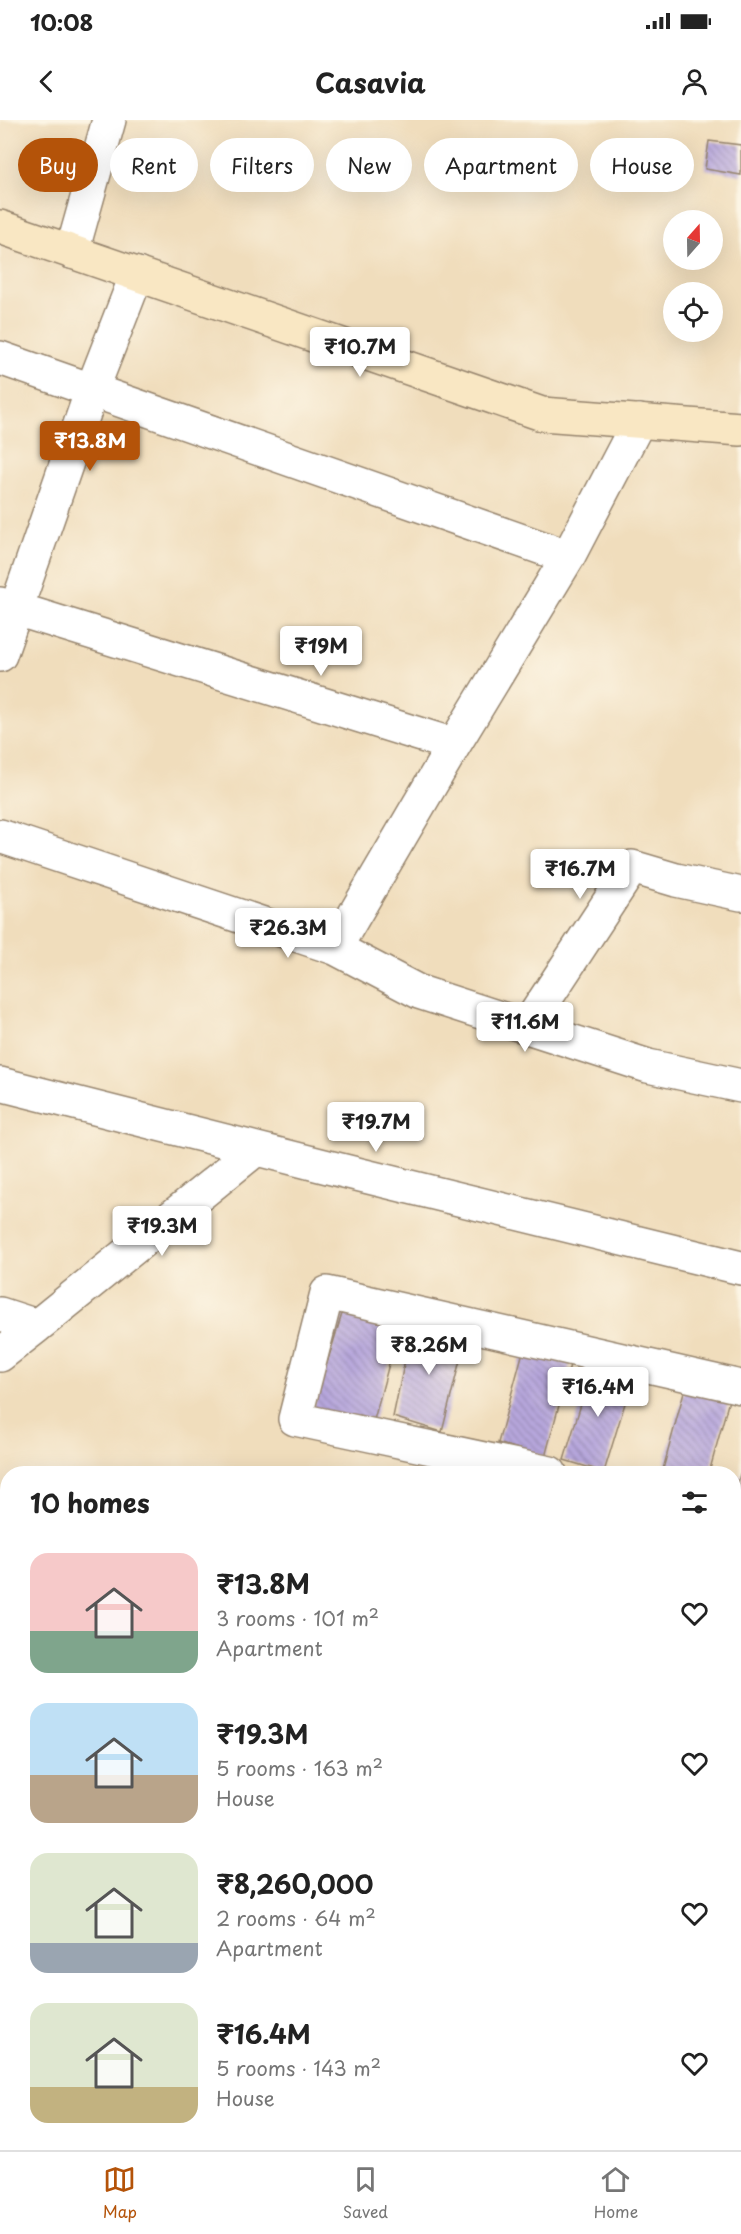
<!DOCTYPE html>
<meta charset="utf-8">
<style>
body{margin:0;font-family:"Playpen Sans",sans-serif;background:#f2f2f2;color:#222;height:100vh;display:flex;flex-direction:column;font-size:22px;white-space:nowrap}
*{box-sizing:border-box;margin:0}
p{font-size:20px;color:#767676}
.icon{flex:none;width:33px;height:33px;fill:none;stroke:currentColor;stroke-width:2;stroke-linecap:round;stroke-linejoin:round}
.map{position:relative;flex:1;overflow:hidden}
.sheet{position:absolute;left:0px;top:1346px;width:741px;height:686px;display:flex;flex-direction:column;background:#fff;border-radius:24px 24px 0 0;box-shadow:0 6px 24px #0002}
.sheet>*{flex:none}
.guide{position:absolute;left:18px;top:18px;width:705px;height:54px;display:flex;gap:12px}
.needle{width:39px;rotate:20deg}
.fabs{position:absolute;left:663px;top:90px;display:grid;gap:12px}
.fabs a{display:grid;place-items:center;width:60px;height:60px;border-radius:50%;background:#fff;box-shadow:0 6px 24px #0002;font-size:30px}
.price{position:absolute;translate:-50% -51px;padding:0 14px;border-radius:6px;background:#fff;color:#222;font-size:20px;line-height:39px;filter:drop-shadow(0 2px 3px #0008)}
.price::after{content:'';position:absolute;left:50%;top:36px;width:18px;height:14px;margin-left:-9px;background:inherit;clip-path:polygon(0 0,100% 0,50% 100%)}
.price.active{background:#b45309;color:#fff}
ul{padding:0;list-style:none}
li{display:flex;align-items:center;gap:18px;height:150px;padding:0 30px}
li span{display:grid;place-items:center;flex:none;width:168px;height:120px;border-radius:18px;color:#555}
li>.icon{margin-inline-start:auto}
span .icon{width:72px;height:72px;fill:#fffc;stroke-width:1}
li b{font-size:26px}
h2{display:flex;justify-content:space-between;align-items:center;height:72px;padding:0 30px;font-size:26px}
.chip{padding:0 21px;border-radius:27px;background:#fff;box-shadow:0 6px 24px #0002;font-size:21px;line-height:54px}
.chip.active{background:#b45309;color:#fff}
.status{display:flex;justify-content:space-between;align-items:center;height:42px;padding:0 30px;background:#fff;direction:ltr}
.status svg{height:16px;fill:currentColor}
header{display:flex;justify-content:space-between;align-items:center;height:78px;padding:0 30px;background:#fff;font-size:27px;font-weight:700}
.dock{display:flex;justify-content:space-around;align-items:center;height:84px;border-top:2px solid #e0e0e0;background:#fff;font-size:16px;color:#767676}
.dock a{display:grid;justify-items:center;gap:3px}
.dock .active{color:#b45309}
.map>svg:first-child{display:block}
</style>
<div class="status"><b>10:08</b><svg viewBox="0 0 49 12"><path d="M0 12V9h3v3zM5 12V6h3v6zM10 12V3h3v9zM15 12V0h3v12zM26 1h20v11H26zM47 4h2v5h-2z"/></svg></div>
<header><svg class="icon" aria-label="back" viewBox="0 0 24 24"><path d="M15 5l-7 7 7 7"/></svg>Casavia<svg class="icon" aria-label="person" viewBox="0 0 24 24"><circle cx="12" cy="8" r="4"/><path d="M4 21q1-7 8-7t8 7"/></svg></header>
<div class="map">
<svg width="741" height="2030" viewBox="0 0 741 2030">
<defs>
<pattern id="building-back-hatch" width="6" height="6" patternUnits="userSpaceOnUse" patternTransform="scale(1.5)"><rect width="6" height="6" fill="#b7a7dd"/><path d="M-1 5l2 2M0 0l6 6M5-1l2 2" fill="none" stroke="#9688b3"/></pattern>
</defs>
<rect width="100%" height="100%" fill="#fcf5e5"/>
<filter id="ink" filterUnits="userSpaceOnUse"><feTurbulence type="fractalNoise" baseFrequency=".0167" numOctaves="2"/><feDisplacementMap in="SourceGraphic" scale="12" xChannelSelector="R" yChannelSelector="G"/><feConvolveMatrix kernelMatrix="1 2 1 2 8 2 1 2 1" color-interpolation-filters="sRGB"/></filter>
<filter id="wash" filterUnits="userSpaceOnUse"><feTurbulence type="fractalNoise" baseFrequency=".008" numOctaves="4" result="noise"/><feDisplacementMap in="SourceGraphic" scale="24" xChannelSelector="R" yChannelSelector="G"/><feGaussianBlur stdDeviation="1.35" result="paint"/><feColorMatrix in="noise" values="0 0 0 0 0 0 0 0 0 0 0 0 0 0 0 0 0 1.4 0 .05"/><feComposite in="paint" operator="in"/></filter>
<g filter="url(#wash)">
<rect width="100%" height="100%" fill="#f0ddbc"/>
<g id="blocks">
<path fill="url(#building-back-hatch)" d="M709,21L741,25V55L705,49Z
M345,1184L401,1199L374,1300L312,1292Z
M412,1206L467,1212L442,1312L393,1297Z
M524,1228L571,1241L545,1337L498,1323Z
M593,1245L633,1257L604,1352L564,1340Z
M685,1268L729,1280L709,1353H662Z
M740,1354H741V1382L734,1380Z
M734,1454L741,1455V1474L735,1510Z"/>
</g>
</g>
<g filter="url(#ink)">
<use href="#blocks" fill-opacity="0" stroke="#96846d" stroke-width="1.5"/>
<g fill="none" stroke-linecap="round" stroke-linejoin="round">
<defs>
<path id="street" d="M72,132L109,0
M0,238L568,437L639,301
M0,484L454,625L568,437
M0,535L92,270L137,154
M0,716L335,828L454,625
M335,828L419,872L648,946L741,966
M527,907L632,747L676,760L741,774
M0,964L328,1047L741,1148
M0,1194L37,1206L0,1235
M37,1206L256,1029
M550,1353L295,1299L327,1173L741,1267
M734,1392L741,1394
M0,1586L8,1587
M734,1730L741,1731
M0,1871L8,1872
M140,2030L142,2024"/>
<path id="secondary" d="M0,107L542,294L741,309"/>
</defs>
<use href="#street" stroke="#96846d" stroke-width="36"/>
<use href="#secondary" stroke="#96846d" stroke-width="36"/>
<use href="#street" stroke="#fff" stroke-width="33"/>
<use href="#secondary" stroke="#f9e7c3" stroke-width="33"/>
</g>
</g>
</svg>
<div class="fabs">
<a><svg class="needle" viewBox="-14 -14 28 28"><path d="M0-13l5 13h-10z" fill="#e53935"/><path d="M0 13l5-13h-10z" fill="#767676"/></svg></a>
<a><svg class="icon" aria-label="locate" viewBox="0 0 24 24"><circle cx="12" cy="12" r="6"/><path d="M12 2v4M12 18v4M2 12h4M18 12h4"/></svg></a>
</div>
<b class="price" style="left:360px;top:258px">₹10.7M</b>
<b class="price active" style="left:90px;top:352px">₹13.8M</b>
<b class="price" style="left:321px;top:557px">₹19M</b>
<b class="price" style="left:580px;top:780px">₹16.7M</b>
<b class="price" style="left:288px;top:839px">₹26.3M</b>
<b class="price" style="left:525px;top:933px">₹11.6M</b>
<b class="price" style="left:376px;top:1033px">₹19.7M</b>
<b class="price" style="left:162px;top:1137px">₹19.3M</b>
<b class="price" style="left:429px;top:1256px">₹8.26M</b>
<b class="price" style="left:598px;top:1298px">₹16.4M</b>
<div class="guide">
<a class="chip active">Buy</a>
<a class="chip">Rent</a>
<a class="chip">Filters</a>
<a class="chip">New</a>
<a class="chip">Apartment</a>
<a class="chip">House</a>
</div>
<section class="sheet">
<h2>10 homes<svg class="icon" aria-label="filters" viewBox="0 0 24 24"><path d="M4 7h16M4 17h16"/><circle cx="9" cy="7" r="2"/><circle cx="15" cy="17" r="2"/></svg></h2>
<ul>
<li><span style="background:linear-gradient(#f6c9c9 65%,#7fa58c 0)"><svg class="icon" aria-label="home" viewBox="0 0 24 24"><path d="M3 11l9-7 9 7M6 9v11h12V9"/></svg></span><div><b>₹13.8M</b><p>3 rooms · 101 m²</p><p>Apartment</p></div><svg class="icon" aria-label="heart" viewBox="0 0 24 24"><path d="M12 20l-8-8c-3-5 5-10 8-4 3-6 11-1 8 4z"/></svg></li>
<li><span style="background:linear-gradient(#bfe0f5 60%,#b9a48a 0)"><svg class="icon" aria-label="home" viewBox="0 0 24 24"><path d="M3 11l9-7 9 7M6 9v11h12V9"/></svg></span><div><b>₹19.3M</b><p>5 rooms · 163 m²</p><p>House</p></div><svg class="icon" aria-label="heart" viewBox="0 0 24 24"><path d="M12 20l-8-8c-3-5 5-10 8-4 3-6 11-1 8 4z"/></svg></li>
<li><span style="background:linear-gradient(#dfe7d0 75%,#9aa5b1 0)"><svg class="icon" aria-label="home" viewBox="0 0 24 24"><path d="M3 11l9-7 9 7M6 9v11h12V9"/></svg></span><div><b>₹8,260,000</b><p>2 rooms · 64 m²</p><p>Apartment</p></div><svg class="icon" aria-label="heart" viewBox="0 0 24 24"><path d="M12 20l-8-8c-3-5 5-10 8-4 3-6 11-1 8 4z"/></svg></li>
<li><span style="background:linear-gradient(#dfe7d0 70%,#c2b280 0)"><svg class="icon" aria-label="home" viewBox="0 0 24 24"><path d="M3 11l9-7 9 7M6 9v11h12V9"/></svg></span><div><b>₹16.4M</b><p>5 rooms · 143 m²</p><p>House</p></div><svg class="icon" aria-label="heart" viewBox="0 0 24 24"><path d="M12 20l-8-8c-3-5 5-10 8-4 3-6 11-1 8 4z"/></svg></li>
</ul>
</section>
</div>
<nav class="dock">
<a class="active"><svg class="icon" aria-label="map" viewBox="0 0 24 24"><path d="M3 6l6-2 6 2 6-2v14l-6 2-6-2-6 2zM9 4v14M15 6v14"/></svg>Map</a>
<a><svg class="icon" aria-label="saved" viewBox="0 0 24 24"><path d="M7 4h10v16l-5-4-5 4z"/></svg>Saved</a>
<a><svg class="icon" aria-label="home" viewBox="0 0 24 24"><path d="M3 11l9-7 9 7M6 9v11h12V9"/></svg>Home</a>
</nav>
